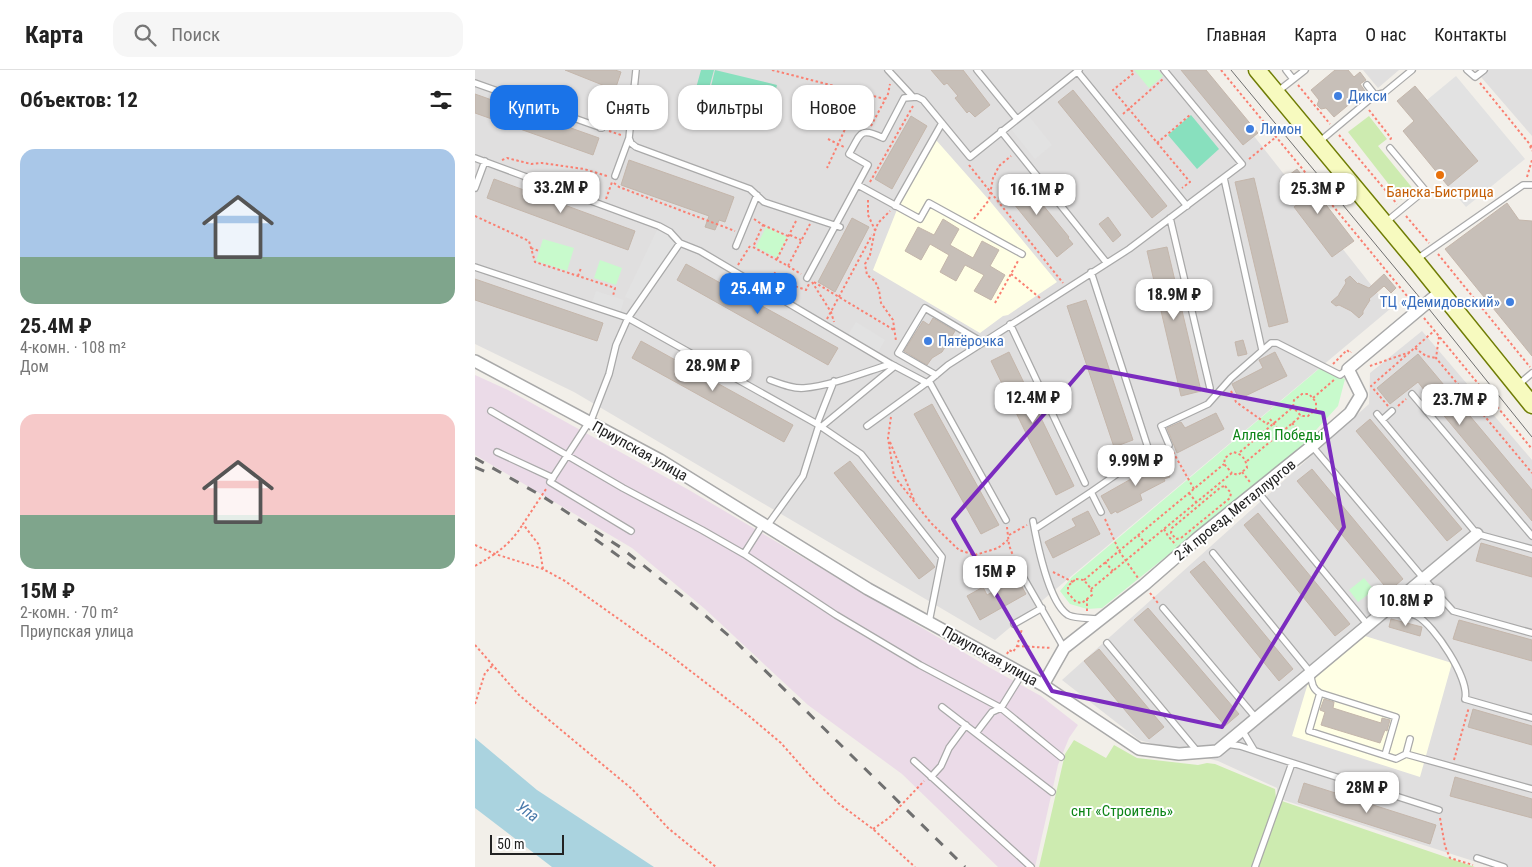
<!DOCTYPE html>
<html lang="ru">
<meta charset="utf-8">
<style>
body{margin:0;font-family:"Roboto Condensed",sans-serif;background:#f6f6f6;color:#222;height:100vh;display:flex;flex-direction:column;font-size:19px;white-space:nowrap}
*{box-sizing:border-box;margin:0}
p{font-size:16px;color:#767676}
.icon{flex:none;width:28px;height:28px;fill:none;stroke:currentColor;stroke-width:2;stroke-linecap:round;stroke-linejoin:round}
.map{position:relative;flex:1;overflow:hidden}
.panel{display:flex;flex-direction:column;background:#fff;width:475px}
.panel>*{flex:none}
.hud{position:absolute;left:15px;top:15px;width:475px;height:45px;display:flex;gap:10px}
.scale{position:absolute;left:15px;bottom:12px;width:74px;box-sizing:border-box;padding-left:5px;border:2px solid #222;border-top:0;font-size:14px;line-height:18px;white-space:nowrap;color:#222;-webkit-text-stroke:4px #fff;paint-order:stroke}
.price{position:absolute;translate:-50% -42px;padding:0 11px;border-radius:10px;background:#fff;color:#222;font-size:16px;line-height:32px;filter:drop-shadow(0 1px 2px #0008)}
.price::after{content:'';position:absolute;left:50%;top:30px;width:15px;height:11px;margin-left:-8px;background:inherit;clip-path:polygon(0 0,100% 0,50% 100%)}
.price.active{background:#1a73e8;color:#fff}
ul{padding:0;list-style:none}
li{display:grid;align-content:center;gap:10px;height:265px;padding:0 20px}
li span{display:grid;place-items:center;height:155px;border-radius:15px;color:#555}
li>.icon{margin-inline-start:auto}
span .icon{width:90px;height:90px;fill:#fffc;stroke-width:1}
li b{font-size:21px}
h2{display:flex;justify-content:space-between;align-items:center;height:60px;padding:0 20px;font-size:21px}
.tag{padding:0 18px;border-radius:15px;background:#fff;box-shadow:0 1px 4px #0004;font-size:18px;line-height:45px}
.tag.active{background:#1a73e8;color:#fff}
header{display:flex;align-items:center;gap:30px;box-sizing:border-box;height:70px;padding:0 25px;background:#fff;border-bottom:1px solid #e0e0e0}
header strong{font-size:24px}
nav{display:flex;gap:28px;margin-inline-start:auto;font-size:18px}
.search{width:350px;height:45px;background:#f6f6f6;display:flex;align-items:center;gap:12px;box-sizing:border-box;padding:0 18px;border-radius:15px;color:#767676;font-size:19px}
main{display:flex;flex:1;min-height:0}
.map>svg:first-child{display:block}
</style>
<header>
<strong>Карта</strong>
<div class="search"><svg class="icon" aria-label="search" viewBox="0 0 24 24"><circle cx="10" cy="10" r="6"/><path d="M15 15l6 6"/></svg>Поиск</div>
<nav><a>Главная</a><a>Карта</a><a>О нас</a><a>Контакты</a></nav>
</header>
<main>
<section class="panel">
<h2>Объектов: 12<svg class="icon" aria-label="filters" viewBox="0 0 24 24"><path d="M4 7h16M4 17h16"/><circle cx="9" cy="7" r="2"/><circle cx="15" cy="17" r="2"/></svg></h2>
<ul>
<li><span style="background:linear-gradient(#a9c7e8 70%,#7fa58c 0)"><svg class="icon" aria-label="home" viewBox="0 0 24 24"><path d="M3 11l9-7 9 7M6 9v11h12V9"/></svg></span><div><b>25.4M ₽</b><p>4-комн. · 108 m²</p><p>Дом</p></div></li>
<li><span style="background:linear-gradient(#f6c9c9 65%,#7fa58c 0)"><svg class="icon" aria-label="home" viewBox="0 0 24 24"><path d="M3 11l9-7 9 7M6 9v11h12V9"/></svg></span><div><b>15M ₽</b><p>2-комн. · 70 m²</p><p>Приупская улица</p></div></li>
</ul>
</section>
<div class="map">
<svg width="1057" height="797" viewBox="0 0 1057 797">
<rect width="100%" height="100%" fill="#f2efe9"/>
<path fill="#e0dfdf" d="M0,0H727L915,239L520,570L99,322L0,274Z
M888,0H924L903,18Z
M1000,0H1057V66Z
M947,261L1057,390V797H1017L802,728V718L743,691L664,670L587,610L894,334L895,303Z"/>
<path fill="#ebdbe8" d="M0,305L33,320L214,420L510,595L566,626L603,655L594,668L583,695L560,797H523L427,704L333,635L230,539L157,478L0,385Z"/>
<path fill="#ffffe5" d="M461,70L514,130L582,212L533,245L528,246L505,263L398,200L423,137Z
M890,566L977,593L945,707L817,666L833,613Z"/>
<path fill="#cdebb0" d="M894,46L912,69L903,76L939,120L926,130L873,62Z
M599,670L631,688L639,675L662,688L723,695L732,693L740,694L800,719L801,729L1000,797H564L590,684Z"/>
<path fill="#c8facc" d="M659,0H683L688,6L674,18Z
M291,157L312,167L302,188L281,177Z
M68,169L99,178L92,201L61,191Z
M125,190L147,198L141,215L119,208Z
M845,298L870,309L863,336L820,383L627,538L612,539L595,534L585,521L597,507Z
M889,508L899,520L883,532L874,520Z"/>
<path fill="#88e0be" d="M226,0H239L230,33L218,29Z
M240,0L302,15L293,49L232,33Z
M716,45L744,79L722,99L693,65Z"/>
<path fill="#e2e2e2" d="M981,6L1050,89L991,137L973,116L1003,91L952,30Z
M553,45L577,75L560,89L536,59Z
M182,160L193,164L201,173L160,231L150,227Z
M121,221L149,230L145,243L117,233Z
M381,252L410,270L403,282L373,265Z"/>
<path fill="#aad3df" d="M0,668L62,720L179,797H77L0,738Z"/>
<path fill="#c7bfb8" stroke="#c4b6ab" d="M90,0H140L146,2L140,20Z
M456,0H488L515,35L500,47L494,41L492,43L480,28L483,26L472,13L469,15Z
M706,0H731L783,63L768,75Z
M860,0H873L879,7L885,2L891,10L885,14L890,21L859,47L851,38L846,39L842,35L844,30L836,20Z
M940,16L1003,91L973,116L928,61L939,51L922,31Z
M598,20L692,136L677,148L583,32Z
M0,24L124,68L118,85L0,43Z
M436,46L452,56L417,119L400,109Z
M154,90L259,127L250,152L244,150L240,160L230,157L234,146L146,115Z
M822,99L833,113L836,112L838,116V118L879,171L857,187L819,137L824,133L817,124L820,121L810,108Z
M540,106L543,109L545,107L594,167L593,168L598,174L582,187L526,118Z
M779,108L813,252L794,257L760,112Z
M19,109L160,161L153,180L12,128Z
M1032,133L1044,150L1057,151V286L970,179Z
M633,147L646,165L638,172L624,154Z
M377,148L394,157L360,222L343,212Z
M468,149L484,159L475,175L498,188L507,171L524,180L515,196L530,205L516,230L499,221L509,205L490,195L481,211L465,202L474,185L455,174L446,190L430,181L443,157L459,165Z
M692,177L726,321L706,326L672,181Z
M211,194L363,278L353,295L202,210Z
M909,204L921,218L916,223L909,216L894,229L895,230L888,241V244L884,248L876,241L864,235L861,236L856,232L864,225V224L871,213L870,210L875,206L883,214V213L894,218Z
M0,209L128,253L122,271L0,230Z
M611,230L658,370L639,377L592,236Z
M458,248L480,261L467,282L457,288L452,295L429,281L448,251L454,255Z
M768,270L772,284L763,286L760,272Z
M166,271L318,355L309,372L157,288Z
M534,282L599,416L581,425L516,291Z
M800,282L812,306L764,329L757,314L788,298L784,290Z
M943,284L1057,420V451L965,341L943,312L915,334L902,318Z
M457,334L524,455L506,464L439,344Z
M741,343L749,359L702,383L692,358L706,352L710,358Z
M895,349L987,459L972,471L881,361Z
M685,388L695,407L689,409L690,411L665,424L667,430L642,443L641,441L636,444L626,426L656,409L654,404Z
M375,391L460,497L444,509L359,403Z
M837,399L928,509L914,521L822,411Z
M613,441L625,464L578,488L570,472L601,456L597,449Z
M783,443L875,554L860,566L769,455Z
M1006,473L1057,488V507L1001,491Z
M729,491L818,599L804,611L715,502Z
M542,508L551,524L505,550L492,526L508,517L512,525Z
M673,538L764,644L750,656L659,550Z
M916,549L947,557L945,566L914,557Z
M984,550L1057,570V591L978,569Z
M624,579L689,657L674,669L609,591Z
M849,629L859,632L858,638L906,653L907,648L915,650L912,661L910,660L905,673L846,655L850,642L845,640Z
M998,639L1057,656V675L993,657Z
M980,707L1057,729V748L975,726Z
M829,713L961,755L955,774L823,732Z"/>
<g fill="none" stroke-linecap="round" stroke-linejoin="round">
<defs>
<path id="lane" d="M161,0L154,68L156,73L161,77L275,119L289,132L365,157
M413,0L438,27
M502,0L542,49
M811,0L818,9
M992,0L1000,7L1009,0
M602,1L712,136
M0,13L127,58
M802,22L830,0
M900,25L909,23L937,0
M125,58C132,38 139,36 158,28
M526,61L631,192
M844,72L900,25L892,15
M0,88L184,156L195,162L205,173
M140,106L154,68
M749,108L787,280
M383,115L445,149L454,133L547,184
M0,118L10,91
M420,136L467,53
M695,148L735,318
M911,152L950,120L915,78
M261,176L282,125
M942,189L1048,115H1057
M0,197L153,248L342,354L386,384L467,487L454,552
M332,208L393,95L374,84C386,64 384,56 408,68L429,28L442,27L448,30L495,87L604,0
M535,254L610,413
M461,305L423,283L450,238L507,272
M295,310C306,314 318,319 329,318C356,316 390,302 416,294
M454,311L531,450
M1043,315L1057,303
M937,324L1057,466
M16,341L148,418L227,460L269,484L361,545L445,595L526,638L586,687
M902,344L1002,464L1057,479
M907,350L917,341
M114,352L75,412L156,461
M115,353L134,304L141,275L153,248L205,173L225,181L416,294L452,313
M342,354L359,311
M392,356L454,311L473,295L654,179L767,94L689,0
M346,357L420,296
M694,375L686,356L733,334L756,308L796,273H802L865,305L873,299
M837,376L949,509L978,541L1057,563
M22,382L78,408
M782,421L893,555
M616,422L626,442
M558,451C562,473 574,533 593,545C601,549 616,548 624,549
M292,456L328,406L344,355
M560,459L616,422L665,388L675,384L616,202
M738,483L836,603C836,611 838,620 845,623L834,661L921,689L931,684L935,669
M269,484L288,454
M511,514L543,498L589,578
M688,538L781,648
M910,542C920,542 933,542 942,546C959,555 995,609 990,629L1057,648
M539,554L567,538
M632,573L722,681
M845,623L921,647L910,685
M467,637L577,722
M767,660L779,680
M501,663L517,642L526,638L547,604
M752,674L765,676L964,740
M931,684L1057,719
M439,691L556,797
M456,707L466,696L474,678L491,655
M1002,788L1029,797
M780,797L817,693"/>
<path id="street" d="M0,291L185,390L393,519L568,615L664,679L704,684L742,681L1002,464
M568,615L589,578L669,515L724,467L837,376L875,343L886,325L873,299L965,222"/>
<path id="secondary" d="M782,0L940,190L1057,335"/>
</defs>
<use href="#lane" stroke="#a9a9a9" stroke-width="8"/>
<use href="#street" stroke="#a9a9a9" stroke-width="14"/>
<use href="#secondary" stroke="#707d05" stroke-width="19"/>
<path stroke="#fa8072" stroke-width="2" stroke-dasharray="2.5 2.5" stroke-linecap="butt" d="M297,0L410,29
M656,0L659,3L638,20L715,112L707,118
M746,0L937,232
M1005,13L1057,77
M823,15L855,54
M339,20L384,29L352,98
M894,40L916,68L915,70
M648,44L688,9
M396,56L413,24L415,14
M134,61L146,65
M864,65L922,134
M353,69L369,77
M682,73L716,44
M1055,76L1057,81
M774,89L801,67
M27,90L32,88L56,94L67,93L109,99L132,106
M494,95L588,213
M1052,107L1057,90
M395,112L438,36
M139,113L144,117L260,161
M131,129L137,112
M393,130V145L400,160L395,185L390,194L392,205L400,211L404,220L406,233L418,250L421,271
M0,146L54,171L60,192L140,218L138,226
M931,146L954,173
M279,149L288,155L278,177L313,196L335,154
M499,149L514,130L518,108L524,96L536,86
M288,155L313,166
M400,161L403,153L415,141
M315,165L326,170
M56,178L64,181
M963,184L1055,297
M302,189L321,151
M263,195L275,176
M313,196L326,204
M536,204L565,228
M103,206L106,198
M297,208L331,220L334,214
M337,212L356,242L359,252
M339,212L419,260
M294,213L301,201
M520,233L543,191
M949,248L1057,379
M352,249L397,165
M964,267L961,288L1057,403
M940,278L951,286L961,288
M858,294L872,280L875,283L876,282
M895,296L935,282
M756,321L761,332L792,354L796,351
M838,328L859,310
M913,336L896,316L959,261
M923,336L931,329
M416,347L413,368L419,406L456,453L484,480L500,485L523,478L533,470
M795,349L808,366
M817,353L830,368
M415,372L439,430
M698,382L719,419
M765,382L818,337L819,330L827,324H834L841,332V339L833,346H826L818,337
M772,391L826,346
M767,402L775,412
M750,416L756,423L755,428L706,468L701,469L696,463L697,458L746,417Z
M714,423L722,433
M630,449L644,481L663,508
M532,457L534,475L540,491
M689,459L693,466L701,475
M534,465L552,455
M663,465L671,474
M0,475L20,484L68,499L90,511L196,586L274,646L306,673L336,707L363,733L398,759L440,797
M630,492L638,501
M0,496C21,484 35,475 48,454
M68,499L64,475L48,454L71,419
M578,502L598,512
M601,509L609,510L616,519L617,525L607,533L601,532L593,523V516Z
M609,510L749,394
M616,519L757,403L763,405L772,398C771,389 767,384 758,382L750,388L749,394L757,403
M675,523L683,533
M612,541V529
M0,575L44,625L157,719L193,758L241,797
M542,576L577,578
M532,584L534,580L538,582L542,576L547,559
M0,634L10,603L18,595
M979,690L994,637
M965,748L970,776L975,788L998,795
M398,759L414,748L449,711"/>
<use href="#lane" stroke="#fff" stroke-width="5.5"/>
<use href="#street" stroke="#fff" stroke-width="11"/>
<use href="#secondary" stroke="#f7fabf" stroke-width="16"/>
<path stroke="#707070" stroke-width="1" d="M756,0L950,234L1057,367"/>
<path stroke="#707070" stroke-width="3" stroke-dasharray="10 10" stroke-linecap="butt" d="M0,388L67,426L145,477L211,529L260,571L490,797
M0,397L18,405
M120,469L160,498"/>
</g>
<path fill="none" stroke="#7b2cbf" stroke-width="4" stroke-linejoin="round" d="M610,297L848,343L869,457L747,657L577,621L478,449Z"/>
<g fill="#3f7fe0" stroke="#fff" stroke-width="2">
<circle cx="863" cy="26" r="5"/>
<circle cx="775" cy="59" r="5"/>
<circle cx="1035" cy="232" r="5"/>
<circle cx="453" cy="271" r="5"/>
</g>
<circle fill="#e8710a" stroke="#fff" stroke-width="2" cx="965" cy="105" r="5"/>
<g text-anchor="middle" stroke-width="4" stroke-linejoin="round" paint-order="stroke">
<g font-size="15" fill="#366cbe" stroke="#fff" text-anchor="start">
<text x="873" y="31">Дикси</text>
<text x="785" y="64">Лимон</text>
<text x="1025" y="237" text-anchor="end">ТЦ «Демидовский»</text>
<text x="463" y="276">Пятёрочка</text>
</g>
<g font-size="15" fill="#c56008" stroke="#fff">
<text x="965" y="127">Банска-Бистрица</text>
</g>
<g font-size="15" fill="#0c8416" stroke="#fff">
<text x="803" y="370">Аллея Победы</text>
<text x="647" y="746">снт «Строитель»</text>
</g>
<g font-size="15" fill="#222" stroke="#fff">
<text transform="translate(165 381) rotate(29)" y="5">Приупская улица</text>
<text transform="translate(760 440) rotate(-39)" y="5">2-й проезд Металлургов</text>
<text transform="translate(515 586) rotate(29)" y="5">Приупская улица</text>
</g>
<g font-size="16" font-style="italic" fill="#4a7aab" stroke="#fff">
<text transform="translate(53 741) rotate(36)" y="6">Упа</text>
</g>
</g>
</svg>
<div class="scale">50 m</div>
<b class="price" style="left:86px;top:144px">33.2M ₽</b>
<b class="price" style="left:843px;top:145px">25.3M ₽</b>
<b class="price" style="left:562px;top:146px">16.1M ₽</b>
<b class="price active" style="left:283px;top:245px">25.4M ₽</b>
<b class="price" style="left:699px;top:251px">18.9M ₽</b>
<b class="price" style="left:238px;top:322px">28.9M ₽</b>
<b class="price" style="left:558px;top:354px">12.4M ₽</b>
<b class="price" style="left:985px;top:356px">23.7M ₽</b>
<b class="price" style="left:661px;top:417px">9.99M ₽</b>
<b class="price" style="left:520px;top:528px">15M ₽</b>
<b class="price" style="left:931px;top:557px">10.8M ₽</b>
<b class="price" style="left:892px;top:744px">28M ₽</b>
<div class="hud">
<a class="tag active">Купить</a>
<a class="tag">Снять</a>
<a class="tag">Фильтры</a>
<a class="tag">Новое</a>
</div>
</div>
</main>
